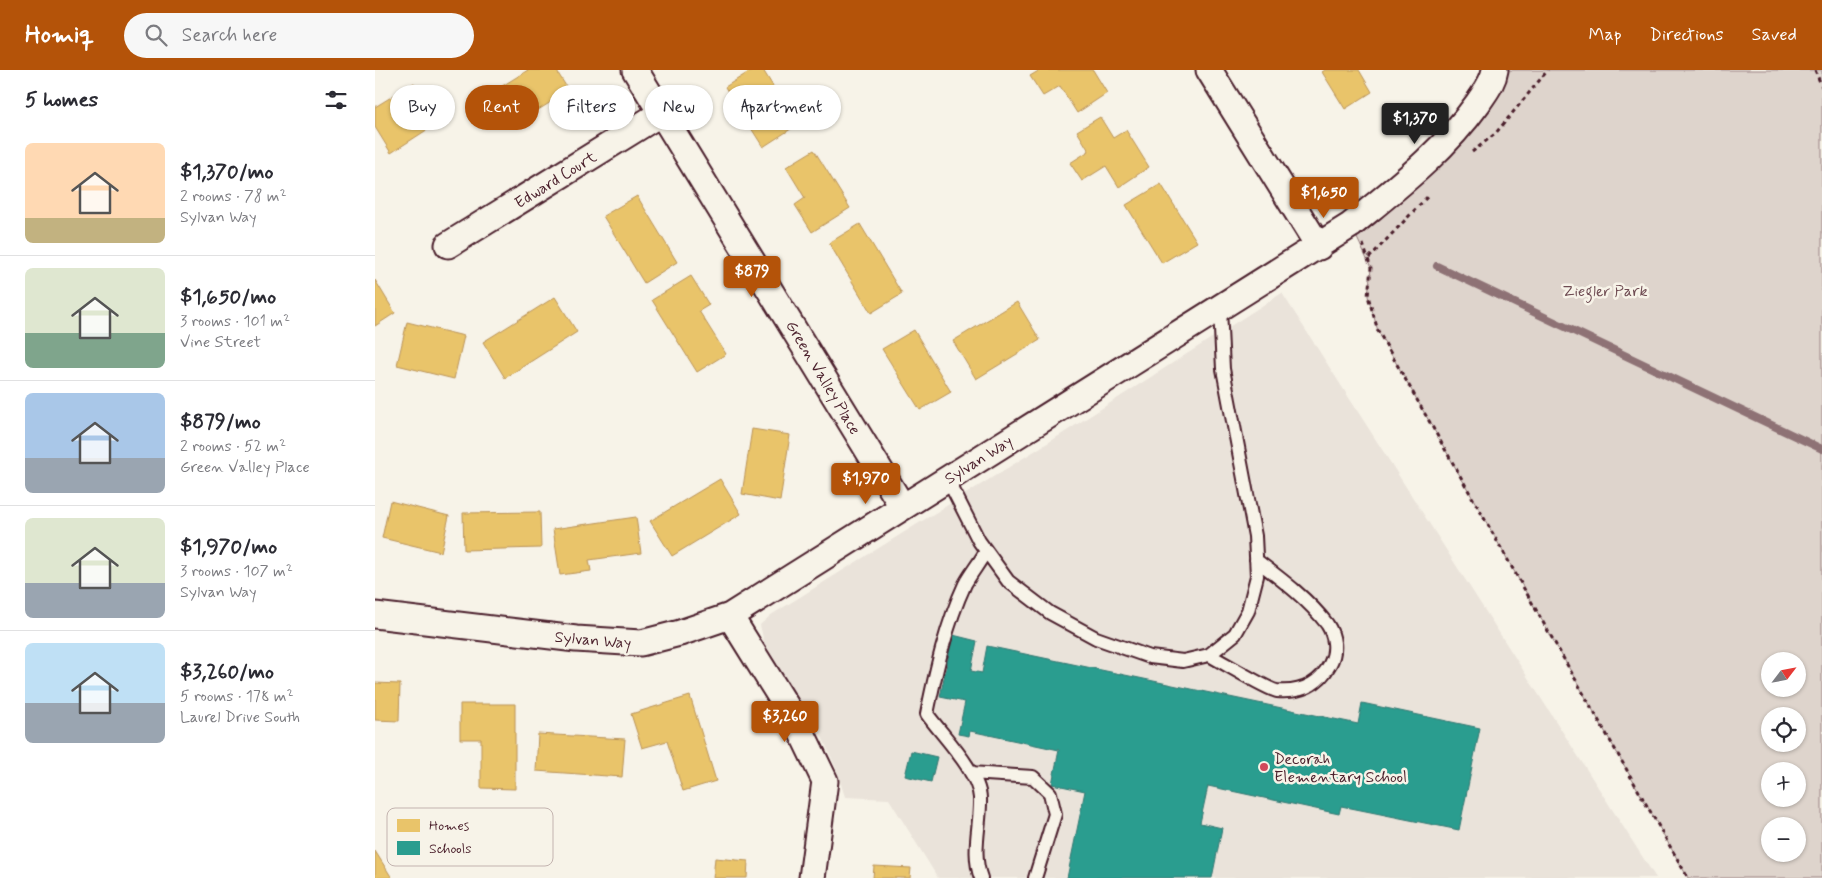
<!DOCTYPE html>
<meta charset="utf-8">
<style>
body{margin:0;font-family:Mynerve,sans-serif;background:#f7f7f7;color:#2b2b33;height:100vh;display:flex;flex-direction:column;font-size:19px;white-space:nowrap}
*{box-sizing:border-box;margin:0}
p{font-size:16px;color:#7c7c81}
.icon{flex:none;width:28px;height:28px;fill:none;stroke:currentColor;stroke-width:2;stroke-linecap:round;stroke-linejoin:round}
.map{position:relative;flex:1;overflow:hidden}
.panel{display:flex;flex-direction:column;background:#fff;width:375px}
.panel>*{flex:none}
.top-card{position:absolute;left:15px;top:15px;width:475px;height:45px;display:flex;gap:10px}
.needle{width:32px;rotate:58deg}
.fabs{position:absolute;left:1386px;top:582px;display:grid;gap:10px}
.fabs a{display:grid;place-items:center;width:45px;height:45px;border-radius:50%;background:#fff;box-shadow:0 1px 4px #0004;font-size:25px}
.price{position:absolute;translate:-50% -42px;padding:0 11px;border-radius:5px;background:#b45309;color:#fff;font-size:16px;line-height:32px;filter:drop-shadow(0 1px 2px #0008)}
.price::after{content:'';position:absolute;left:50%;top:30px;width:15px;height:11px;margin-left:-8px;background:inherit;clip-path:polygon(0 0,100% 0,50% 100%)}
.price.selected{background:#222;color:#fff}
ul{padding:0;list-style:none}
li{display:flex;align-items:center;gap:15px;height:125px;padding:0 25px}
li+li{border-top:1px solid #e1e1e2}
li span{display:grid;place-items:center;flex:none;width:140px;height:100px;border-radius:8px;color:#555}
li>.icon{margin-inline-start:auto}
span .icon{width:60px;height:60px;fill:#fffc;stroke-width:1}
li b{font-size:21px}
h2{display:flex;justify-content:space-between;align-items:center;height:60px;padding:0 25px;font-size:21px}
.pill{padding:0 18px;border-radius:22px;background:#fff;box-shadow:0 1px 4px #0004;font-size:18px;line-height:45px}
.pill.selected{background:#b45309;color:#fff}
header{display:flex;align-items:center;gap:30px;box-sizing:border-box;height:70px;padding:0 25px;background:#b45309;color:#fff}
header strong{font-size:24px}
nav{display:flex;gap:28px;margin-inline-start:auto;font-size:18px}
.search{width:350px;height:45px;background:#f7f7f7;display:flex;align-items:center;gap:12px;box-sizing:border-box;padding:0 18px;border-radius:28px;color:#7c7c81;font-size:19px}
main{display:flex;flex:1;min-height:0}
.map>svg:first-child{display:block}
</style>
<header>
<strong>Homiq</strong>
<div class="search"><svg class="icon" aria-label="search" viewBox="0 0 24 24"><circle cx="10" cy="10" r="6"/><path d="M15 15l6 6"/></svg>Search here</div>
<nav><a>Map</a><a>Directions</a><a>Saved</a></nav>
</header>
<main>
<section class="panel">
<h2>5 homes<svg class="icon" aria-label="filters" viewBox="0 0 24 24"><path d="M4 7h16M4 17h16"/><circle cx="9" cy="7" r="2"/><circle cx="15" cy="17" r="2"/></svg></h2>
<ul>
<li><span style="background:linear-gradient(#ffd9b3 75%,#c2b280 0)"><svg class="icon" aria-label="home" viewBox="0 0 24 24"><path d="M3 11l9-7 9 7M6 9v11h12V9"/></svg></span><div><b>$1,370/mo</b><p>2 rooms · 78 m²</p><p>Sylvan Way</p></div></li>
<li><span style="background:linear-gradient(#dfe7d0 65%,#7fa58c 0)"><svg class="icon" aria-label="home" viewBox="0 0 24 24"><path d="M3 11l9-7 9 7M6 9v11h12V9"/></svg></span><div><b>$1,650/mo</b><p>3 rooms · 101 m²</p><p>Vine Street</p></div></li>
<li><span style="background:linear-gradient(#a9c7e8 65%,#9aa5b1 0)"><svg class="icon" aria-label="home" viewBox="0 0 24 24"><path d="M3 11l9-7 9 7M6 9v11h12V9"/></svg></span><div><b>$879/mo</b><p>2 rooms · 52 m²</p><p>Green Valley Place</p></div></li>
<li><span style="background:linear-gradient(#dfe7d0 65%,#9aa5b1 0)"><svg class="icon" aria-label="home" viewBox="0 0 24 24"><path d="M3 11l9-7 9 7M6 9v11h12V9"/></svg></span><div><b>$1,970/mo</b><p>3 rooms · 107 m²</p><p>Sylvan Way</p></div></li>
<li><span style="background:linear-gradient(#bfe0f5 60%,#9aa5b1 0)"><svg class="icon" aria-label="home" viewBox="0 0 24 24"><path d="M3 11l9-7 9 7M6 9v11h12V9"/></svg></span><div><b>$3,260/mo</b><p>5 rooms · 178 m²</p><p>Laurel Drive South</p></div></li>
</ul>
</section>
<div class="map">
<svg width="1447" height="808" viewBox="0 0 1447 808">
<rect width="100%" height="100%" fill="#f7f3e8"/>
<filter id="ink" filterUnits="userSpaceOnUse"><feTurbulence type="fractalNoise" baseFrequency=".02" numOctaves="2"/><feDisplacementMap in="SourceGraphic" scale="10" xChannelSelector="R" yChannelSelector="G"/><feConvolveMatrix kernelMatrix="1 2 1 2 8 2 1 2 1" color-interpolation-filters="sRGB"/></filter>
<g filter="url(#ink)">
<path fill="#eae3da" d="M907,223L1281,808H563L514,729L470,727L461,698L448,669L389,572L385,555L396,545L679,369Z"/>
<path fill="#ded4cc" stroke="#947a7c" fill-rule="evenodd" d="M1120,0H1447V808H1313L1003,261L993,226L996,198L976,155L1047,96ZM1395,591H1422V619H1395ZM1395,646H1422V674H1395ZM1395,701H1422V729H1395ZM1395,756H1422V784H1395Z"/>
<path fill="#e9c46a" stroke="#b99257" d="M153,0H181L194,21L137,56L116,23Z
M377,0H388L422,55L388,77L350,17Z
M665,0H718L732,23L702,43L685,16L668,26L655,6Z
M950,0H984L997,22L970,39L947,2Z
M39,13L64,52L16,83L0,57V37Z
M725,47L738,68L751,60L774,97L744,117L731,96L707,111L695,93L714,81L702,61Z
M439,80L475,138L437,162L420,135L430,128L411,97Z
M786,114L822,172L787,193L751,135Z
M262,126L302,192L269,213L228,146Z
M485,154L527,224L496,243L454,173Z
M316,206L334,235L324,241L351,284L322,302L277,230Z
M0,210L20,243L0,256Z
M180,227L202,262L130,308L108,272Z
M642,232L665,270L601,309L578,271Z
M32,252L89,266L79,309L22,295Z
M539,260L576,322L545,340L507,279Z
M377,359L415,365L405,431L367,424Z
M345,409L366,444L297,486L275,451Z
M15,431L74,446L66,482L7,468Z
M165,442L166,478L89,480L88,443Z
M261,447L266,483L214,490L216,501L185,505L178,459Z
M0,613L25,614L24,651L0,650Z
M315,626L341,711L308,721L292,671L267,678L256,644Z
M85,634H140V719L106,718V669H85Z
M163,664L250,669L247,707L161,701Z
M0,781L17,808H0Z
M340,788L373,791L372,808H338Z
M499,796L536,798L535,808H498Z"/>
<path fill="#2a9d8f" stroke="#347771" d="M578,565L602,571L596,601L607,603L612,576L983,654L987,633L1105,658L1084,760L966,736L964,744L833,716L825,753L847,758L837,808H692L710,721L677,714L684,680L595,661L594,666L583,664L590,632L565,627Z
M536,681L562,687L556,712L530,706Z"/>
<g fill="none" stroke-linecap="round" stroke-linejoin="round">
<path stroke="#8e7275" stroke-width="8" d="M1062,196L1447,379"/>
<defs>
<path id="lane" d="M572,408L604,471L633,511L675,543L721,568L775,587L808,591L834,585L860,564L873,541L882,506L880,466L848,299L845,239
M834,585C846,591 893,620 902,621C925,623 944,615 955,594C962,581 960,566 952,554C933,529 906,509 881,490
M596,703L658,707L675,723L680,744L660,808
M606,808C596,782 606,755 605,728C604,702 567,665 552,644C561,600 571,555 590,514C596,503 605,492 611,481"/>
<path id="street" d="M260,0L527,436
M834,0L944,177
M73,175L288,42
M0,545L201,569L266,573L305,563L355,546L976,155C1022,117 1068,82 1103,33C1110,22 1118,13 1120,0
M355,546L423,655L450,711L437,808"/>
</defs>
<use href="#lane" stroke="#4a1f2b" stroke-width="16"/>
<use href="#street" stroke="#4a1f2b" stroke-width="29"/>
<path stroke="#4a1f2b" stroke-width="3" stroke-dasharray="4 4" stroke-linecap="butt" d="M1440,0L1447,17
M1097,82L1120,64L1173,0
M988,174L996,198L993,226L1003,261L1313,808
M994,188L1054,125"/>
<use href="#lane" stroke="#f7f3e8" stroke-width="12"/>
<use href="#street" stroke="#f7f3e8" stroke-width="25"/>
</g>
</g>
<circle fill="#d1495b" stroke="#f7f3e8" stroke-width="2" cx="889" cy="697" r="5"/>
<g text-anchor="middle" stroke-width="5" stroke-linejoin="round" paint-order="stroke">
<g font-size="16" fill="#4a1f2b" stroke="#f7f3e8">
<text transform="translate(180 109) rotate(-32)" y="6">Edward Court</text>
<text transform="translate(449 307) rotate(59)" y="6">Green Valley Place</text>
<text transform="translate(603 389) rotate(-32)" y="6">Sylvan Way</text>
<text transform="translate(218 569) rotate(5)" y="6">Sylvan Way</text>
</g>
<g font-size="16" fill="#6f4c53" stroke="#f7f3e8">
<text x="1230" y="226">Ziegler Park</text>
</g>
<g font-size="16" fill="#4a1f2b" stroke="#f7f3e8" text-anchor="start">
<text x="899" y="694">Decorah<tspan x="899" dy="18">Elementary School</tspan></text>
</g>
</g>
<rect x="12" y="738" width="166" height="58" rx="8" fill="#f7f3e8" stroke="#c3b3af" stroke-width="1"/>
<rect x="22" y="749" width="23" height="13" fill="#e9c46a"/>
<rect x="22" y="771" width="23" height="14" fill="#2a9d8f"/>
<g font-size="14" fill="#4a1f2b">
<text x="54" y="760">Homes</text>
<text x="54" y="783">Schools</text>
</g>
</svg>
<div class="fabs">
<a><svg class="needle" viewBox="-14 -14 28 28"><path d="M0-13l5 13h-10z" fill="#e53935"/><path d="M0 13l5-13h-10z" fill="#7c7c81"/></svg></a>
<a><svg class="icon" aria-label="locate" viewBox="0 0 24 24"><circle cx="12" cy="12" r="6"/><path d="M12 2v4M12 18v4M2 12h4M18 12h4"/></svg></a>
<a>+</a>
<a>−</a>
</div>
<b class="price selected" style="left:1040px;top:75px">$1,370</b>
<b class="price" style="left:949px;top:149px">$1,650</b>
<b class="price" style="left:377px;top:228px">$879</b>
<b class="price" style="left:491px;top:435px">$1,970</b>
<b class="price" style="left:410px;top:673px">$3,260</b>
<div class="top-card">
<a class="pill">Buy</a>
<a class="pill selected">Rent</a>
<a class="pill">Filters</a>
<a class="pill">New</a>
<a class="pill">Apartment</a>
</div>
</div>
</main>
